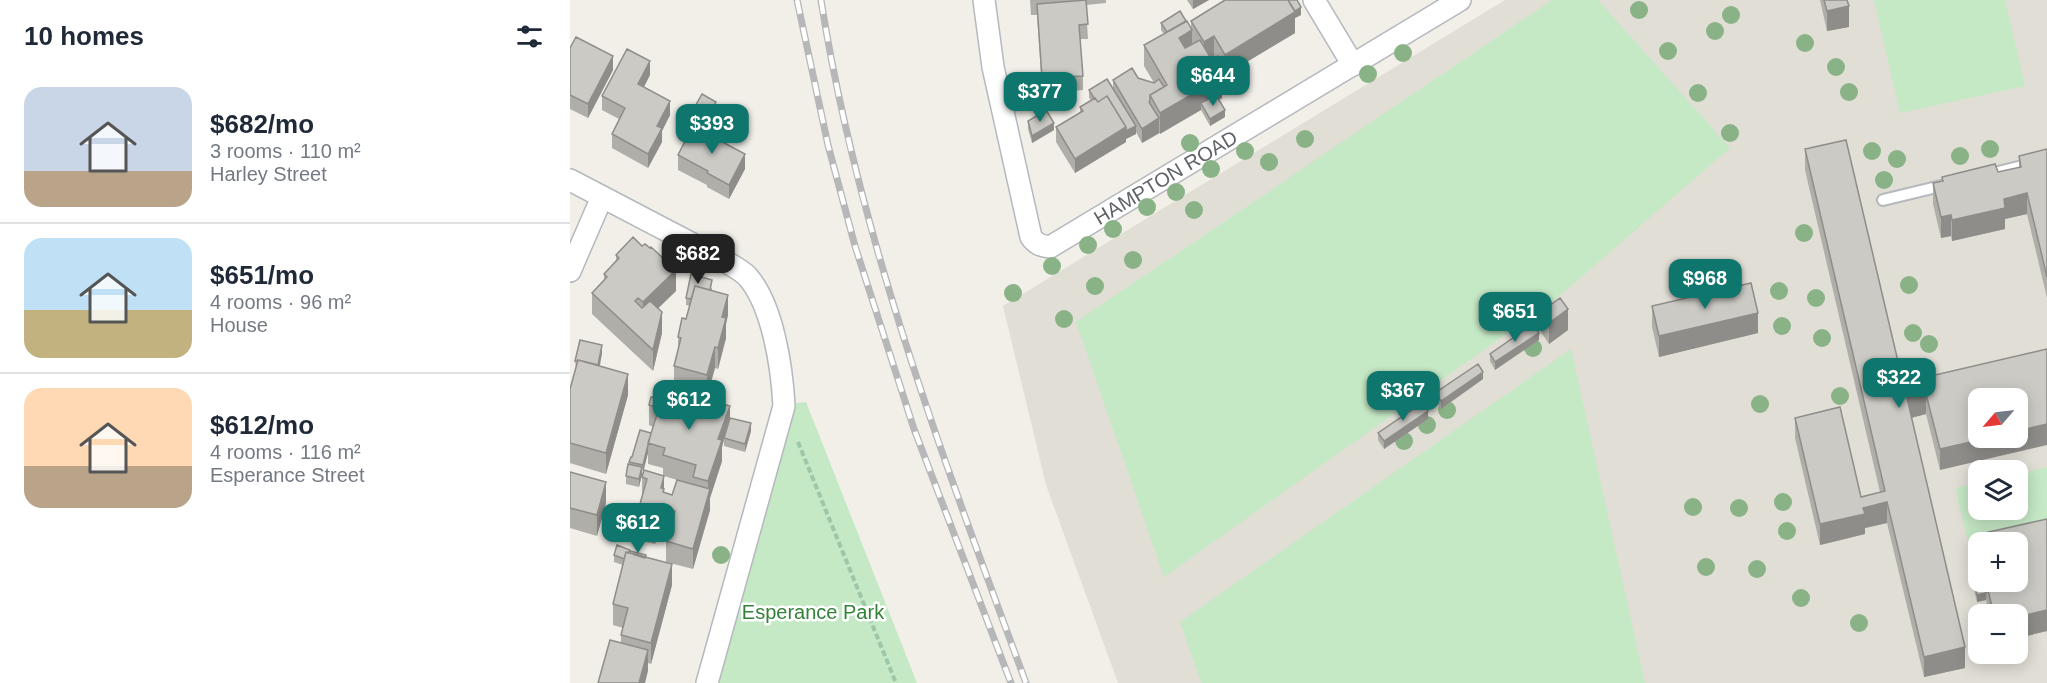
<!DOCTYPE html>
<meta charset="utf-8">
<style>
body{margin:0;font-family:Helvetica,sans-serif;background:#f6f6f7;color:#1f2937;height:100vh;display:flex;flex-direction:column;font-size:22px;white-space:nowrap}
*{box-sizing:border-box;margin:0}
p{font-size:20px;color:#747a83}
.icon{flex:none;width:33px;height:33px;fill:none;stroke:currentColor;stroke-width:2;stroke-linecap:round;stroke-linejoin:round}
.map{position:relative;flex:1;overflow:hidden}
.details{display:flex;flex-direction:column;background:#fff;width:570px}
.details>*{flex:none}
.needle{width:39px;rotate:242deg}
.controls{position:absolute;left:1398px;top:388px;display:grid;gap:12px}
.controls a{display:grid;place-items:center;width:60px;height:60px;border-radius:12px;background:#fff;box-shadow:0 3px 15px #0003;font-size:30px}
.price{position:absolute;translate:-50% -51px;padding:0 14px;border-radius:12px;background:#0f766e;color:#fff;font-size:20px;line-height:39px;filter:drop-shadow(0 2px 3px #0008)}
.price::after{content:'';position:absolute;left:50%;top:36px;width:18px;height:14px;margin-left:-9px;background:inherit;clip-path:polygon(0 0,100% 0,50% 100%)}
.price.on{background:#222;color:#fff}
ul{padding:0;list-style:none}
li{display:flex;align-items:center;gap:18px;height:150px;padding:0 24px}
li+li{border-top:2px solid #e0e1e3}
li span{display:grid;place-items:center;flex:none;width:168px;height:120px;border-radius:18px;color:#555}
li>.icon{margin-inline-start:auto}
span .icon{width:72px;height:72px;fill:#fffc;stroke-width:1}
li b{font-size:26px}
h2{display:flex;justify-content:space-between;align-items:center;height:72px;padding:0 24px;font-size:26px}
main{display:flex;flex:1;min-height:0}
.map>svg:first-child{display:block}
</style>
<main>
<section class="details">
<h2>10 homes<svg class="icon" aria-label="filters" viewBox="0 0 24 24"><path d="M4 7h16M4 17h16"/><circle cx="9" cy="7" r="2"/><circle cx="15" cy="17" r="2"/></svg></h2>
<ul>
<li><span style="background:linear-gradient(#c9d6e8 70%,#b9a48a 0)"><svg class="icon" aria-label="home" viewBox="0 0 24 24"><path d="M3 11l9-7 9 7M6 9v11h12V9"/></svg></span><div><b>$682/mo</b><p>3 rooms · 110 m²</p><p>Harley Street</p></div></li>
<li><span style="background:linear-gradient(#bfe0f5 60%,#c2b280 0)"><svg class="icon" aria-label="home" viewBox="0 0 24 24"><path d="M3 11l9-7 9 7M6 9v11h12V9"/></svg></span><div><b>$651/mo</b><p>4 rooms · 96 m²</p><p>House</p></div></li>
<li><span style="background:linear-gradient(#ffd9b3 65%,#b9a48a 0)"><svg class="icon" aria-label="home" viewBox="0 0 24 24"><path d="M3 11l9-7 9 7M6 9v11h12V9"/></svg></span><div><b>$612/mo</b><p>4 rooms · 116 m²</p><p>Esperance Street</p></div></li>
</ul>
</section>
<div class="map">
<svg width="1477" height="683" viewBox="0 0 1477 683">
<rect width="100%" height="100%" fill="#f1efe8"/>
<path fill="#e1ded6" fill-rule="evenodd" d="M935,0H1477V683H548L476,485L433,306ZM1408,399H1448V438H1408ZM1408,471H1448V510H1408ZM1408,543H1448V582H1408ZM1408,615H1448V654H1408Z"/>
<path fill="#c5e8c5" d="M982,0H1028L1160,148L987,298L594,577L506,322Z
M1304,0H1435L1455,86L1330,113Z
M1001,349L1075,683H631L610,622Z
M236,402L347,683H149L226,403Z
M1477,467V523L1398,541L1385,488L1408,483V510H1448V474Z"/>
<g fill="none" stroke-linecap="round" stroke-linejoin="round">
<defs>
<path id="service" d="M1416,175L1477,160
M1313,200L1375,185"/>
<g id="minor">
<path id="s1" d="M414,0L423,67L461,237C466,244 471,246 480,247L890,0"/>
<path d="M744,0L783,65"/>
<path d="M0,180L153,260C161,265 171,270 177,276C203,305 212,368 214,406L137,683"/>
<path d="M0,271L32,197"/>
</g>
</defs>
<use href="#service" stroke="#b5b8bc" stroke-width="14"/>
<use href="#minor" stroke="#b5b8bc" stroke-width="24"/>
<path stroke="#9cc7a9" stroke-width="4" stroke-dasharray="6 3" stroke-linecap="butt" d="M228,442L326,683"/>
<use href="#service" stroke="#fff" stroke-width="10"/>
<use href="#minor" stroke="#fff" stroke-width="21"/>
<defs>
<path id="rail" d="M227,0L258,145L285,246L344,429L441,683
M251,0C288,236 374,460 456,683"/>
</defs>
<use href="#rail" stroke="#b6b7b8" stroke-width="7"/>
<use href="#rail" stroke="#fff" stroke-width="4.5" stroke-dasharray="14" stroke-linecap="butt"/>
</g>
<g fill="#89b387">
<circle cx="1069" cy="10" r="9"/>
<circle cx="1161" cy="15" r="9"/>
<circle cx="1145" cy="31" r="9"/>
<circle cx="1235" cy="43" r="9"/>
<circle cx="1098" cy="51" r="9"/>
<circle cx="833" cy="53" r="9"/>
<circle cx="1266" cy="67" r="9"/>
<circle cx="798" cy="74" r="9"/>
<circle cx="1279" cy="92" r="9"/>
<circle cx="1128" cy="93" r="9"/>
<circle cx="1160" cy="133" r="9"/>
<circle cx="735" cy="139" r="9"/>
<circle cx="620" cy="143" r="9"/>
<circle cx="1420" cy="149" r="9"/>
<circle cx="675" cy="151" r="9"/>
<circle cx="1302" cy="151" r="9"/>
<circle cx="1390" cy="156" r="9"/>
<circle cx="1327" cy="159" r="9"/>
<circle cx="699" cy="162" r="9"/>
<circle cx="641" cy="169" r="9"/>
<circle cx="1314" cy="180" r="9"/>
<circle cx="606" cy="192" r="9"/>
<circle cx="577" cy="207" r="9"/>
<circle cx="624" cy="210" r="9"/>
<circle cx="543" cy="229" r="9"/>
<circle cx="1234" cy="233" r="9"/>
<circle cx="518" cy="245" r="9"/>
<circle cx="563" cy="260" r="9"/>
<circle cx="482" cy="266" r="9"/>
<circle cx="1339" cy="285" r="9"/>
<circle cx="525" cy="286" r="9"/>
<circle cx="1209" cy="291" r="9"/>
<circle cx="443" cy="293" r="9"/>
<circle cx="1246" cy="298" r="9"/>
<circle cx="494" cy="319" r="9"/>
<circle cx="1212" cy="326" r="9"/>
<circle cx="1343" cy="333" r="9"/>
<circle cx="1252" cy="338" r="9"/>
<circle cx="1359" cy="344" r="9"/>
<circle cx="963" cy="348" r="9"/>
<circle cx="1270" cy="396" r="9"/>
<circle cx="1190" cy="404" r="9"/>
<circle cx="877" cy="410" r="9"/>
<circle cx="857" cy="425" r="9"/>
<circle cx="834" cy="441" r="9"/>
<circle cx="1213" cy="502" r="9"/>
<circle cx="1123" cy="507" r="9"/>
<circle cx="1169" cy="508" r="9"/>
<circle cx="1217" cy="531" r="9"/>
<circle cx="151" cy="555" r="9"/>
<circle cx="1136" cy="567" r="9"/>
<circle cx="1187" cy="569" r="9"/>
<circle cx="1231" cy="598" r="9"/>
<circle cx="1289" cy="623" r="9"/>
</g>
<path fill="#afaea9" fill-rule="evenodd" d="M460,0H536V3L516,5L518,39H510L513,76V90L490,92L491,102L473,103L467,15H461Z
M617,0H639L623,9Z
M1250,0H1277L1279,27L1257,31Z
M731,15L725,18V33L655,75L653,72L649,74L652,98L649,100L655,117L640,126L631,110L572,143L566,132V134L556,139V142L505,173L486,142V127L510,112V107L521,100L519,98V90L543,88V80L568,78L584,83L574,66V45L594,34L591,30V23L621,28V21Z
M0,48L43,70L18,118L0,109Z
M80,75L74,87L100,115L92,131V142L78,168L42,148V134L49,119L32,110V96Z
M146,109L134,132L175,169L159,199L137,187V185L108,170V155L118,136L114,133V126Z
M458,121L484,130L462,143L458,129Z
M1235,149L1334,387L1352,383V378L1477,349L1370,470L1356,414L1341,418L1395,668L1354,677L1317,523L1295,528V534L1250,545L1225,438V418L1291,497L1310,492L1235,170Z
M1477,149V298L1457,214L1435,219V229L1382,241L1381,236L1371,238L1363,204V183L1372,181V177L1428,172L1449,167V156Z
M46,255L106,291L88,308L92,333L83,371L22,314V293L34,281V274L46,260Z
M142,288V290L158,315L156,324V338L148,369L145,368L137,396L104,387V366L108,352V337L116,319L120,306L116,305V298Z
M1082,306L1188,333L1089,357L1082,327Z
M971,312L998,330L979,344L971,332Z
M969,340L925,370L920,361V354Z
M32,353L30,366L58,395L36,474L0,463V389L6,368L5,361Z
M913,379L871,409L865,400V393Z
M79,405L160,419L181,431L175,452L154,446V441L152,447V461L140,498V510L123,569L96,562V541L100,530L90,527L85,544L66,539V518L72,496V477L93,476V468L78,464V453L72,472L69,487L56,484V476L59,462L81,433L83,427L79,425ZM94,476L107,480L102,495L94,492Z
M858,419L814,449L808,440V433Z
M0,472L36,503L27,536L0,528Z
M1477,519V631L1448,638V615H1419L1416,599V600L1407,602L1402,581V574L1408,582H1448L1408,543V569L1405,556V535Z
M60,553L76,558L102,585L81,664L78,663V671L51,643V635L53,628L43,625V604L53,565L44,562V555Z"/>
<path fill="#8f8d8a" d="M623,0H639L623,9Z
M1279,6V27L1257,31V11Z
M731,7V15L725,18V33L655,75V55Z
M622,30V51L609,58V38Z
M644,36V57L634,63V42Z
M43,56V70L18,118V104Z
M80,61V75L68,98V84Z
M653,64V72L648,75V68Z
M652,77V98L634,108L631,103V110L590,134V113Z
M100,101V115L92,131V142L78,168V154L87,126Z
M146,102V109L129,141V134Z
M655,110V117L640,126V119Z
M589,118V133L572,143V129Z
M484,123V130L462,143V136Z
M566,126V134L556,139V142L505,173V159L556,127Z
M175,154V169L159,199V185Z
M1457,193V214L1435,219V229L1382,241V220L1434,199Z
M1381,215V236L1371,238V217Z
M106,270V291L73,323V302Z
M158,295V315L156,324V338L148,369V348L152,317Z
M998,309V330L979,344V323Z
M92,312V333L83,371V350Z
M1188,313V333L1089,357V336Z
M969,333V340L925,370V362Z
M32,345V353L28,373V366Z
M145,347V368L137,396V375Z
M913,372V379L871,409V401Z
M58,374V395L36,474V453Z
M1356,394V414L1337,419V398Z
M160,406V427L154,438L152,447V461L140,498V510L123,569V549L138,494V481L148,439Z
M858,411V419L814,449V441Z
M181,423V431L175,452V444Z
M1477,424V445L1370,470V449L1418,438H1448V431Z
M78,445V453L73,473V465Z
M72,467V475L69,487V479Z
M94,476V508L93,499L91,509V488Z
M36,482V503L27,536V515Z
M1317,502V523L1295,528V534L1250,545V524L1293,508Z
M90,506V527L85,544V524Z
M102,564V585L81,664V643Z
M1416,593V600L1407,602V595Z
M1477,610V631L1448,638V617Z
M1395,647V668L1354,677V657Z
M78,650V671L75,683H69Z"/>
<path fill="#cccac5" stroke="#8f8d8a" stroke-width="1.5" d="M516,0L518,24L509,25L513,76L472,78L467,4Z
M655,0H718L725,12L655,55L644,36L634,42L621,21Z
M718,0H727L731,7L725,11Z
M1254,0H1277L1279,6L1257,11Z
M610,11L616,21L597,32L591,23Z
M617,21L622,30L609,38L615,48L630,40L652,77L590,113L580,95L597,85L574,45Z
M6,37L43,56L18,104L0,95V48Z
M57,49L80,61L68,84L100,101L87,126L92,128L78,154L42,134L55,108L32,96Z
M648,56L653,64L648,68L642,59Z
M562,68L568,78L584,83L589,79L594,87L580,95V101L579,102L589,118L572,129L543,80Z
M537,79L566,126L556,131V127L537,96L528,102L525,98H524L519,90Z
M472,85H490L491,94L473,95Z
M132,94L146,102L131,130L123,126L122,130L114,126Z
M646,95L655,110L640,119L631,103Z
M537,96L556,127L505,159L486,127L513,111L510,107L525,98L528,102Z
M476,110L484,123L462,136L458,121Z
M123,126L175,154L159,185L137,173L138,171L108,155Z
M1276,140L1334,387L1353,383L1352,378L1477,349V424L1448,431V399H1408V438H1418L1370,449L1356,394L1337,398L1395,647L1354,657L1317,502L1293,508L1295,514L1250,524L1225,418L1270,407L1291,497L1315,491L1235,149Z
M1477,149V277L1457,193L1434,199L1435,208L1382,220L1381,215L1371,217L1363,183L1373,181L1372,177L1425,164L1428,172L1451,167L1449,156Z
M63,237L72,246L75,244L80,248L81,247L106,270L73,302L68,298L65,301L72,308L80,301L92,312L83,350L22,293L37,277L34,274L49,258L46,255Z
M121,274L142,280L140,290L125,286L121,299L116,298Z
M1181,283L1188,313L1089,336L1082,306Z
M125,286L158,295L152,317L156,318L148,348L145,347L137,375L104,366L111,338L108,337L112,318L116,319Z
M990,298L998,309L979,323L971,312Z
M963,324L969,333L925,362L920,354Z
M10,340L32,345L28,365L8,360V361H5Z
M8,360L58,374L36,453L0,443V389Z
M908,364L913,372L871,401L865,393Z
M87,392L133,406L135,399L160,406L148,439L152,440L138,481L123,477L126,465L93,455L95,448L78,443L89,408L79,405L81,397L86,398Z
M852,403L858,411L814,441L808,433Z
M160,418L181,423L175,444L154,438Z
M70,430L81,433L73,465L59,462L61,457H62Z
M58,464L72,467L69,479L56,476Z
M74,470L94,476L91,488L94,489L93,492L102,495L107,480L140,489L123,549L96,541L105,511L90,506L85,524L66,518L77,479L72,477Z
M0,472L36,482L27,515L0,508Z
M1477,519V610L1448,617V615H1424L1416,582H1448V543H1408V548L1405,535Z
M47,545L60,550L58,553L56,552L54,559L44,555Z
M60,551L76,555L75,558L60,553Z
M56,552L102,564L81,643L51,635L58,608L43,604Z
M1408,573V582H1413L1416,593L1407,595L1402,574Z
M40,640L78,650L69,683H28Z"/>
<g text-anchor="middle" stroke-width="5" stroke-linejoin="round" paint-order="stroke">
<g font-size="20" fill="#5f6368" stroke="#fff">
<text dy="7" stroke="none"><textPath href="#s1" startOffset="399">HAMPTON ROAD</textPath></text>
</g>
<g font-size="20" fill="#348238" stroke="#fff">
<text x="243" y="619">Esperance Park</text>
</g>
</g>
</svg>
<div class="controls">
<a><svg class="needle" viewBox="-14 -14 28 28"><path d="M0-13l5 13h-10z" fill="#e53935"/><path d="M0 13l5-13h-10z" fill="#747a83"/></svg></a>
<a><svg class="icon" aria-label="layers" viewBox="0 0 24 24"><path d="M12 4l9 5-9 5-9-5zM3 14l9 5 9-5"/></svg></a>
<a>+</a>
<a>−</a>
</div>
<b class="price" style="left:643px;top:107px">$644</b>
<b class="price" style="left:470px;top:123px">$377</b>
<b class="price" style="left:142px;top:155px">$393</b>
<b class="price on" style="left:128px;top:285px">$682</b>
<b class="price" style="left:1135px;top:310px">$968</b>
<b class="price" style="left:945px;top:343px">$651</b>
<b class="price" style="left:1329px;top:409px">$322</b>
<b class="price" style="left:833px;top:422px">$367</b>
<b class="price" style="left:119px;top:431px">$612</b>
<b class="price" style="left:68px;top:554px">$612</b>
</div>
</main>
